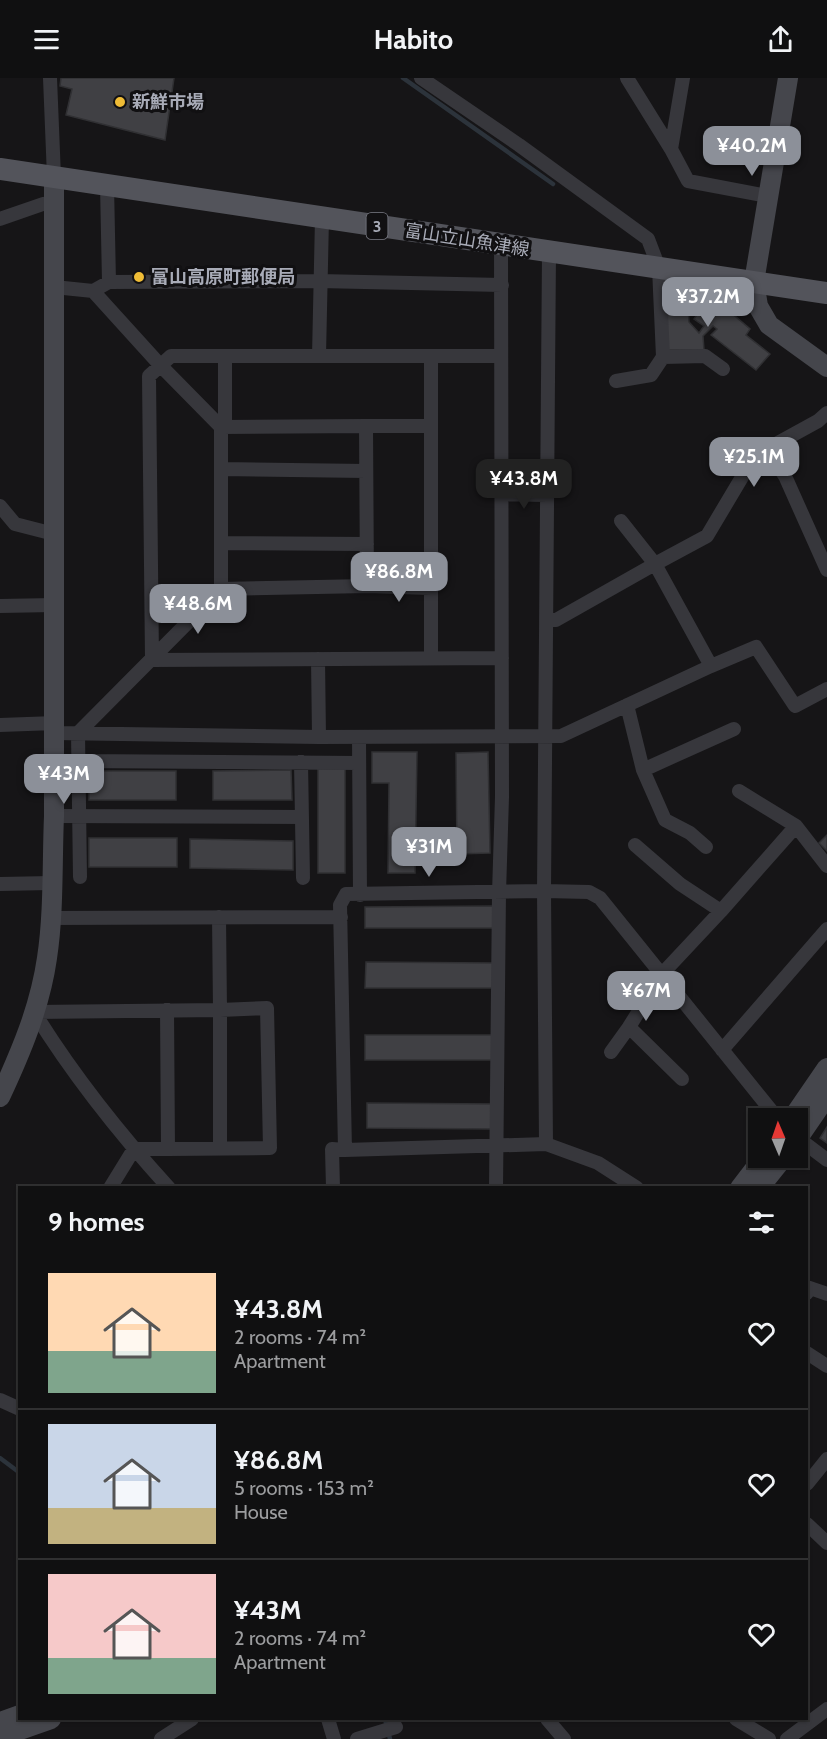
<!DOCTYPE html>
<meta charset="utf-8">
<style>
body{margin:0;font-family:Cabin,"Noto Sans JP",sans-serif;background:#1e1e1f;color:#f1f3f6;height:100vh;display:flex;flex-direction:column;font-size:22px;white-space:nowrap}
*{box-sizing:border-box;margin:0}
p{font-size:20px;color:#9c9d9f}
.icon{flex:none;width:33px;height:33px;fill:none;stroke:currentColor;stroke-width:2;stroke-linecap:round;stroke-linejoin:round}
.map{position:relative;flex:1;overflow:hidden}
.side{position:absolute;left:18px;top:1108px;width:790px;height:534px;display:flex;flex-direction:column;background:#101011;border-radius:0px;box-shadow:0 2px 4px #0004,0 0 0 2px #303031}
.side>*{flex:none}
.needle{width:39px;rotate:358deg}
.buttons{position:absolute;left:748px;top:1030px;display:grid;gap:12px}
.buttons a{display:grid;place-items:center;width:60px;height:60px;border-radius:0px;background:#101011;box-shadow:0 2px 4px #0004,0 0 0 2px #303031;font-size:30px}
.price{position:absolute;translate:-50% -51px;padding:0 14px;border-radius:12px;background:#8c9099;color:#fff;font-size:20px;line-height:39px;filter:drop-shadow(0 2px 3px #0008)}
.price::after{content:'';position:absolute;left:50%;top:36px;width:18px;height:14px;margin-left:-9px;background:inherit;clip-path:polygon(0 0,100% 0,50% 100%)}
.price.on{background:#222;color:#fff}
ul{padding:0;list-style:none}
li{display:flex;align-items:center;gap:18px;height:150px;padding:0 30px}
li+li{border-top:2px solid #303031}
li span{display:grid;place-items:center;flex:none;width:168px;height:120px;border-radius:0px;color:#555}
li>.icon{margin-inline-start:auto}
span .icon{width:72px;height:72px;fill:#fffc;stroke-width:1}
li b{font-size:26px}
h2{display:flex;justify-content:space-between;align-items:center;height:72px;padding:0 30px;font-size:26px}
header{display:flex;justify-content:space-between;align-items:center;height:78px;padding:0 30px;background:#101011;font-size:27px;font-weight:700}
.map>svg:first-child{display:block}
</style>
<header><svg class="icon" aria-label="menu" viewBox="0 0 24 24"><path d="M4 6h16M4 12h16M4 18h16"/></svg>Habito<svg class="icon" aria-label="share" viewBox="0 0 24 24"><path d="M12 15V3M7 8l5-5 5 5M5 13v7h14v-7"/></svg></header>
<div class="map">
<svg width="827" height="1661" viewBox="0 0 827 1661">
<rect width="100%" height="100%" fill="#161517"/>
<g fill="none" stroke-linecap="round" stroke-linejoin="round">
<path stroke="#2c333b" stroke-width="4.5" d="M403,0L553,106
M0,1380L20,1395
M385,1641L390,1661"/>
</g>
<path fill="#404044" stroke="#303033" stroke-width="1.5" d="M61,0H174L165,62L66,37L72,11L60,8Z
M665,210L687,211L689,244L699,255L704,248L694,241L701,231L692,226L700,216L719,232L722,227L750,251L746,257L770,276L756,292L711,257L717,251L713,248L703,258L704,272H668Z
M372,674H417L415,795H388L389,705H372Z
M488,674L490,775L457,776L456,675Z
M318,691H345V795H318Z
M291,692L292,722H213V693Z
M89,693H176V722H89Z
M827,757V773L819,765Z
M89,760H177V789H89Z
M190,761L293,763V792L190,790Z
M493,828V850H365V829Z
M366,884L493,885V910H365Z
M365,957H493V982H365Z
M367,1025L495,1026V1051L367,1050Z
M827,1049V1065L820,1060Z"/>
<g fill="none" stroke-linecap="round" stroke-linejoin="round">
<path stroke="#37373c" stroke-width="14" d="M50,0L54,99
M421,0L519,67L648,161L659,190L663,279L651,297L616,303
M627,0L671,71L688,103L767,118
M671,71L683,0
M107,107L109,204
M0,141L43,126L55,125
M54,209L93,213L161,288L221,349L366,348L367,508L221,511V349L225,341V278
M93,213L109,204L319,203L502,207
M319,278L322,140
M663,279L705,278L723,291
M366,348H431
M767,371L818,343L827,335
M221,391L366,393
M501,416L547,417
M0,428L15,446L54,456
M621,443L655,486L707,458L754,379L767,371L785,398L827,492
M221,465L367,466
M367,508L431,510
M0,528L54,527
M431,580V278
M318,581L319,659
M152,582L149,298L171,278H501
M152,582L502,580
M711,588L756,569L795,628L827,611
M627,627L643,692L734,651
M0,647L55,645
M54,655L319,659L561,658L711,588L655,486L556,542H546
M359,659L360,817
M79,683L359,685
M301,684L303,800
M643,692L665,742L690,755L706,769
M739,713L796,748L827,788
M54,738L302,739
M80,799L78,655L221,511
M0,806L51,805
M721,833L796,748
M50,840L341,839
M34,934L220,932L219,839
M34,934C73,997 119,1055 169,1110
M629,949L662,896L721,833L680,806L635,767
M722,972L827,851
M611,974L629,949L682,1001
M798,1060L827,1082
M546,1066L598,1085L637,1110
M168,1071L270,1070L267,930L220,932V1070
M345,1072L546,1066L544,813L549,174
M110,1110L134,1071H168L167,932
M333,1110L332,1071L345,1072L340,827L346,816L544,813L589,814L600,820L778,1041
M496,1110L499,815L502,719L501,167
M807,1215L810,1210L827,1216
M807,1275L827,1288
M0,1322L20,1331
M807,1406L827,1381
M807,1446L827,1465
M328,1641L334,1661
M547,1641L564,1661
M736,1641L769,1661
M161,1661L192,1641
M357,1661L396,1649
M787,1661L827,1631"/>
<path stroke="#45464c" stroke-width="20" d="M788,0L754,204L758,228L769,247L827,289
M0,1019C21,974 40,929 47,880C54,834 52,784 54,738V99
M792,1041L827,990
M798,1060L827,1018
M740,1110L763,1080
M759,1110L783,1080
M0,1644L20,1637
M0,1659L51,1641"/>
<path stroke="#53545b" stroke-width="22" d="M0,91L827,215"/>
</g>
<g fill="#efbc36" stroke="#111012" stroke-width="2">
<circle cx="120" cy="24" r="6"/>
<circle cx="139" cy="199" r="6"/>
</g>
<g text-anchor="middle" stroke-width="6" stroke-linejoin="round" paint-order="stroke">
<rect fill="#111012" stroke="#7b7c86" stroke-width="1.5" x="366.5" y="135" width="21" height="26" rx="4.5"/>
<g font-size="16" font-weight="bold" fill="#a8abb7">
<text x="377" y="154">3</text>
</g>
<g font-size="18" font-weight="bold" fill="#a8abb7" stroke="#111012" text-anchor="start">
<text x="132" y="30">新鮮市場</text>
<text x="151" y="205">富山高原町郵便局</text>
</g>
<g font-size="18" fill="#a8abb7" stroke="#111012">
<text transform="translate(467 162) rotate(9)" y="6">富山立山魚津線</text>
</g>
</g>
</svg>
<div class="buttons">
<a><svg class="needle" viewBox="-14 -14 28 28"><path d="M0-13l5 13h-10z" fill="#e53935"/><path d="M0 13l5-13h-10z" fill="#9c9d9f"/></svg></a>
</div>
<b class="price" style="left:752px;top:99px">¥40.2M</b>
<b class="price" style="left:708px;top:250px">¥37.2M</b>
<b class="price" style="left:754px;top:410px">¥25.1M</b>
<b class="price on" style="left:524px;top:432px">¥43.8M</b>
<b class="price" style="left:399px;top:525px">¥86.8M</b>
<b class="price" style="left:198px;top:557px">¥48.6M</b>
<b class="price" style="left:64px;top:727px">¥43M</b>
<b class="price" style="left:429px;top:800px">¥31M</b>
<b class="price" style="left:646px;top:944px">¥67M</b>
<section class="side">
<h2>9 homes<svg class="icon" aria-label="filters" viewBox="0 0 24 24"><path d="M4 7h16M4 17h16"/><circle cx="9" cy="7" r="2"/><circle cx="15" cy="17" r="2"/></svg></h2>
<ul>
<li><span style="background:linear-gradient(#ffd9b3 65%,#7fa58c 0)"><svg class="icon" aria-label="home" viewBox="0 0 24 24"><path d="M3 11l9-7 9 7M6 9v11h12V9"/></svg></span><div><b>¥43.8M</b><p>2 rooms · 74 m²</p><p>Apartment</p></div><svg class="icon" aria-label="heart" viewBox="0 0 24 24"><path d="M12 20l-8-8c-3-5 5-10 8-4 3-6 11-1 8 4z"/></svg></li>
<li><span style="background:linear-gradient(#c9d6e8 70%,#c2b280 0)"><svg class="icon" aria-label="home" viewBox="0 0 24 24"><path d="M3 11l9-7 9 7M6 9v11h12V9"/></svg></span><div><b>¥86.8M</b><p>5 rooms · 153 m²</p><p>House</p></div><svg class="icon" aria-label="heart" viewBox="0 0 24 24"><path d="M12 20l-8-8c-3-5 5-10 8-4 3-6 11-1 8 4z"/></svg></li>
<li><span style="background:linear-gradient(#f6c9c9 70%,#7fa58c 0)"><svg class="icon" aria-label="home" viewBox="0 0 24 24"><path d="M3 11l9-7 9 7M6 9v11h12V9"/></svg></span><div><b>¥43M</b><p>2 rooms · 74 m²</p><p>Apartment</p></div><svg class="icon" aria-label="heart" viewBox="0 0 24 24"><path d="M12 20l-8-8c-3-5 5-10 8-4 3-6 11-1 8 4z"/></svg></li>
</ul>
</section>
</div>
